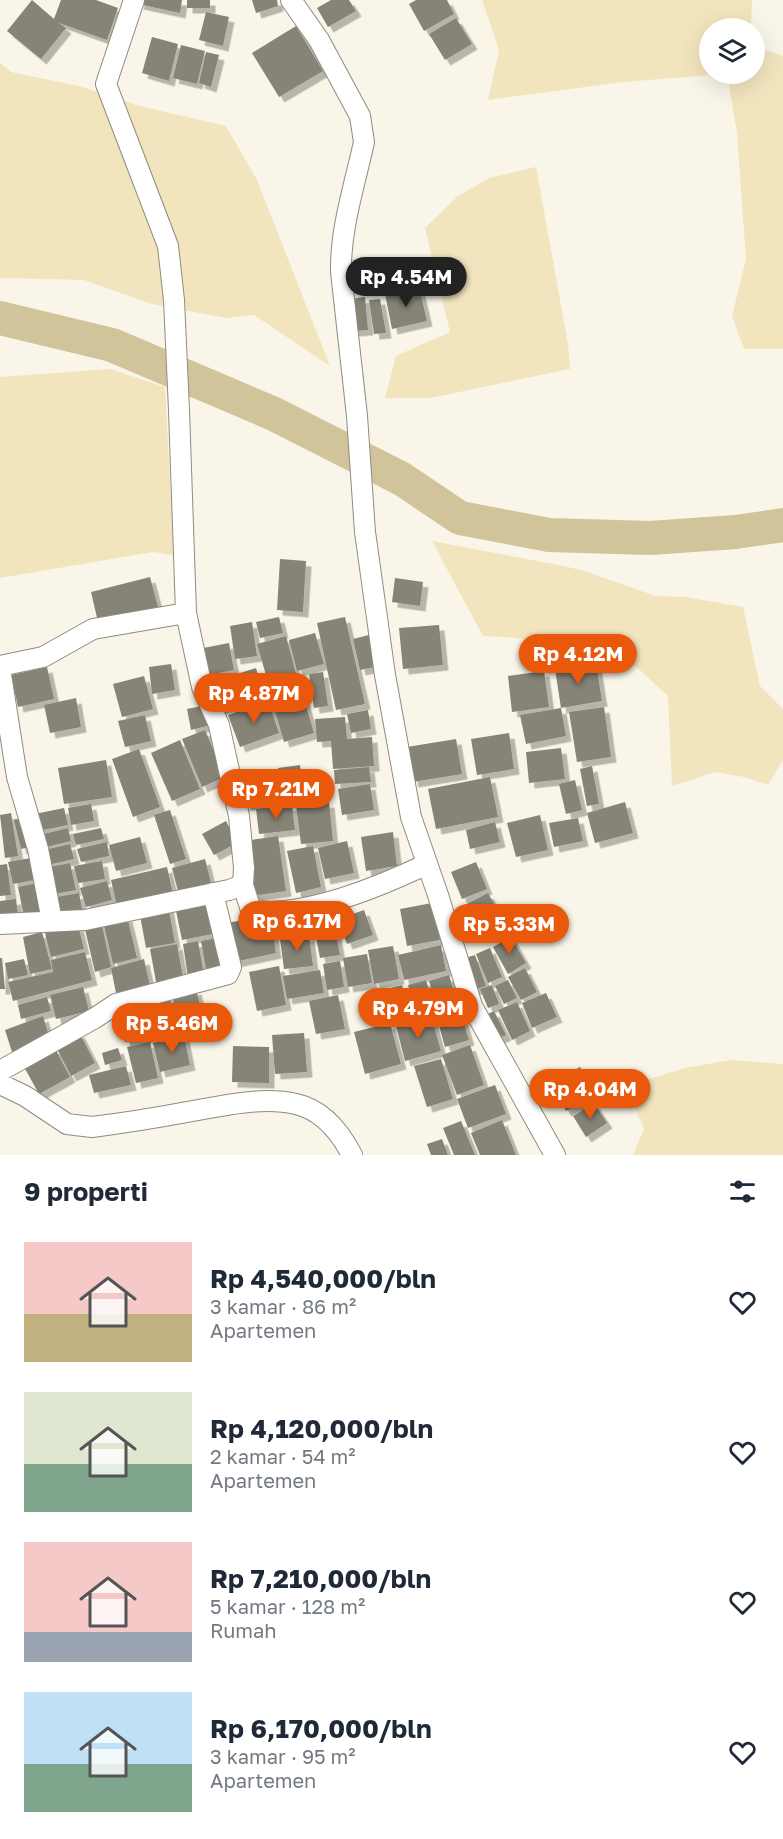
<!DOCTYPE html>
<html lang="id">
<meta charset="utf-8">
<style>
body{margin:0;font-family:"Golos Text",sans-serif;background:#f2f2f3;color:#1f2937;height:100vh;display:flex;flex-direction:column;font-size:22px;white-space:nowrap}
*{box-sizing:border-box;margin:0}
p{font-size:20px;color:#747a83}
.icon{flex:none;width:33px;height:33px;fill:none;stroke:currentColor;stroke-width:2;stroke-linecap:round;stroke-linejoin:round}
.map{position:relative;height:1155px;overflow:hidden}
.sheet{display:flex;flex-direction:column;background:#fff;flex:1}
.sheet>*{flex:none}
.buttons{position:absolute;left:699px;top:18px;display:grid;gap:12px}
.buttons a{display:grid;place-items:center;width:66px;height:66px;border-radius:50%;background:#fff;box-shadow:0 6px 24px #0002;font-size:30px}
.price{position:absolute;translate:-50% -51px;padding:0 14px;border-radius:21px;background:#ea580c;color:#fff;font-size:20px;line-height:39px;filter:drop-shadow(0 2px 3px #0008)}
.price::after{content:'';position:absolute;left:50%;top:36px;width:18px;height:14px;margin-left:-9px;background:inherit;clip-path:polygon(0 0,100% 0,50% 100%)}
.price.on{background:#222;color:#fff}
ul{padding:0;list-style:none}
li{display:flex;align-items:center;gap:18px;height:150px;padding:0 24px}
li span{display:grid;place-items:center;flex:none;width:168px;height:120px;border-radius:0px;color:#555}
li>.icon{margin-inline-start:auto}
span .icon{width:72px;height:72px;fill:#fffc;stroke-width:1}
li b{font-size:26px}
h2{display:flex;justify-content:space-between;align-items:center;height:72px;padding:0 24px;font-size:26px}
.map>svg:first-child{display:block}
</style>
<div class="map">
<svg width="783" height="1155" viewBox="0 0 783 1155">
<defs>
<filter id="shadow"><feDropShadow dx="5.5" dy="5.5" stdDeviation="0" flood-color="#0004"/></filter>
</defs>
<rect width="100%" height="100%" fill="#f9f5e8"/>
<path fill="#f2e5be" d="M482,0H752L751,28H710V74H724L623,82L488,100L499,50Z
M755,46L783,56V349H744L732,316L746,259L737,133L727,74H754Z
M0,63L11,72L79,86L140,106L226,126L257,180L330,366L254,315L226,318L152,304L84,280L0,278Z
M536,167L568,344L570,369L430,398H385L396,356L450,332L425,228L457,197L489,178Z
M110,369L165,387L174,555L153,552L0,578V377Z
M432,541L564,566L584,571L656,596L686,597L743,607L760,686L783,709V760L768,785L744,777L716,772L672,786L668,696L610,643L483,636Z
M731,1060L783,1064V1155H633L644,1129L626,1086L685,1068Z"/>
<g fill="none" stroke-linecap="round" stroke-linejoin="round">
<path stroke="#d2c49a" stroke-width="34" d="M0,318L112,345L274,414L402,479L460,518L549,535L650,538L736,532L783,525"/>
</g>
<path fill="#868377" filter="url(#shadow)" d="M32,0L54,19L61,0H96L118,8L107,40L59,23L66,28L41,59L7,31Z
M139,0H182L180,13L138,4Z
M187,0H210V8H187Z
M252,0H277L278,6L256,13Z
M331,0H349L356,11L328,27L317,8Z
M416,0H447L454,14L424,31L409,4Z
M206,12L229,17L223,46L199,40Z
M456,18L472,44L445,60L429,34Z
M296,26L323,71L279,97L252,53Z
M152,37L178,44L169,81L142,73Z
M181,45L205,51L197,84L173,78Z
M206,52L219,55L211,87L199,83Z
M419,287L427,321L392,329L385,294Z
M365,297L368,330L353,331L350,299Z
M380,299L386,333L374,334L369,300Z
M280,559L306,561L303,612L277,610Z
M150,577L158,607L98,622L91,592Z
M395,578L423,582L420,606L392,602Z
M279,617L283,633L260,638L256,622Z
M345,617L365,704L336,710L317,623Z
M252,622L257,656L235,659L230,626Z
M439,625L443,665L403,669L399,628Z
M315,633L324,664L297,671L289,640Z
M369,635L375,667L360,670L353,639Z
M286,636L298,681L270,689L257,644Z
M229,643L234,670L203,676L198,649Z
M596,663L602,701L561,708L555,669Z
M171,664L175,690L152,694L149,667Z
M47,667L54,699L18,707L11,675Z
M256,668L264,696L219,709L211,682Z
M544,671L549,707L512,712L508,676Z
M323,672L328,706L314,708L309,674Z
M144,676L153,709L122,717L113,684Z
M300,685L314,733L284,742L270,694Z
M76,698L81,727L50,733L44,705Z
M268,701L279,733L240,747L228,715Z
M207,705L211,725L191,730L187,709Z
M604,707L611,757L577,762L569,712Z
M561,708L566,736L526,744L520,715Z
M368,710L371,729L351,733L347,714Z
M145,715L151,741L125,747L118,721Z
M345,717L347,739L372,737L374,766L333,769L331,741L317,742L315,719Z
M205,730L225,777L202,787L182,739Z
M509,733L514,769L477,775L471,739Z
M456,739L462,774L413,782L407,747Z
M180,740L200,789L172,801L151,753Z
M561,748L565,779L529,783L526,752Z
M139,749L160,807L133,817L112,759Z
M106,760L112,797L64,804L58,768Z
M300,765L305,801L282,803L278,768Z
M592,766L599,804L587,806L580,769Z
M369,767L371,782L335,784L334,770Z
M273,770L275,803L245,805L243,772Z
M490,777L498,817L436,829L428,789Z
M575,780L582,810L566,814L559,784Z
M370,784L374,810L342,815L338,789Z
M329,802L333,841L301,844L296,805Z
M625,802L633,833L595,843L587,813Z
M91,804L94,821L71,825L68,808Z
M292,805L295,830L259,834L256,809Z
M64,808L68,825L38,831L35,814Z
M170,810L186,859L170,864L154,815Z
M11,813L18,856L5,858L0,815Z
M540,815L548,850L516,857L507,823Z
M27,817L34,846L21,849L14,820Z
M578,818L583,841L554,847L549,823Z
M226,821L237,843L214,855L202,834Z
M495,822L500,842L470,849L466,830Z
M68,828L71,841L43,848L40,835Z
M101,828L104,839L76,845L73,834Z
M393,832L397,866L366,871L361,837Z
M278,836L286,891L252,896L244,841Z
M140,837L147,863L116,871L109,845Z
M347,841L354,873L325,879L318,848Z
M107,842L109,856L81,862L77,849Z
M70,844L74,859L44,866L40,851Z
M313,846L321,887L296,893L287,851Z
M37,857L41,879L13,884L8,862Z
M205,859L212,887L179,895L172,868Z
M102,861L105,879L78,883L74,866Z
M476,862L487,889L462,899L451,872Z
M70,863L76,890L50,895L45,868Z
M7,864L11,895L0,896V865Z
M167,867L173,894L117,907L111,880Z
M107,881L112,900L86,907L80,888Z
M42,882L48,912L24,917L18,887Z
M79,893L83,914L55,919L51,898Z
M488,893L502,918L479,931L465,905Z
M16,899L18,915L0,918V901Z
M207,900L213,934L182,940L175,906Z
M432,903L440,940L407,946L400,909Z
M168,905L175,943L146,948L139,910Z
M364,910L373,935L347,944L338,919Z
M127,916L137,958L113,964L103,921Z
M270,916L276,953L234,962L225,923Z
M101,921L111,967L95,972L84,925Z
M334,924L340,955L320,958L314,927Z
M78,925L84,949L51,957L45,933Z
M42,932L52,969L30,974L23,937Z
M309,935L313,966L284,969L280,939Z
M511,937L526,963L508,974L493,947Z
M217,938L223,972L207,975L201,941Z
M198,941L204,975L188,977L183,944Z
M177,944L184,983L157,987L150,949Z
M441,945L446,971L404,980L398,955Z
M393,946L399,979L374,984L368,950Z
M490,948L502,977L488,983L476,954Z
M85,952L92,980L13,1001L8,982L53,972L51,960Z
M367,954L372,983L348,987L343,958Z
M475,955L486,986L473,990L462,959Z
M0,958H2L5,989H0Z
M24,959L28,975L8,979L5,963Z
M144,959L150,986L116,993L111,968Z
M340,961L344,987L327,990L323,964Z
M279,966L286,1005L257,1011L249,972Z
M525,968L537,992L521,1000L508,977Z
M320,970L324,993L287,999L283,976Z
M449,975L458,1005L438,1010L429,981Z
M426,980L434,1007L416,1013L408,985Z
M508,980L517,998L504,1004L495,986Z
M402,985L409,1013L381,1020L374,992Z
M492,985L499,1004L488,1008L480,989Z
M83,987L89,1011L56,1019L50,995Z
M196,989L205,1024L181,1030L172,995Z
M546,993L557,1017L532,1028L522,1003Z
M169,995L177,1030L125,1042L117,1006Z
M338,995L345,1029L316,1034L309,1001Z
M47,997L51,1011L21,1019L18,1005Z
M517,1002L530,1031L512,1040L498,1010Z
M459,1008L469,1040L445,1047L436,1015Z
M494,1011L506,1035L495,1040L484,1016Z
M43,1016L49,1036L12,1052L5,1030Z
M431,1016L441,1051L405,1061L396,1026Z
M390,1023L401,1064L365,1074L354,1032Z
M79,1032L95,1063L71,1076L55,1045Z
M304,1033L307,1072L275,1074L272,1035Z
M184,1036L190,1065L160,1072L153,1043Z
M150,1042L158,1078L136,1083L127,1047Z
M470,1045L484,1085L457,1095L442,1055Z
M233,1046L269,1047V1083L232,1082Z
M55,1048L70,1077L39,1094L23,1065Z
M118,1048L122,1060L105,1065L102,1053Z
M441,1059L453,1099L427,1107L414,1066Z
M126,1066L131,1085L94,1093L89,1075Z
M580,1067L596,1094L566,1111L550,1084Z
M495,1085L506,1114L468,1128L457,1099Z
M594,1103L607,1123L586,1137L573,1116Z
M502,1120L516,1155H480L471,1133Z
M461,1121L475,1155H454L443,1128Z
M442,1139L448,1155H431L427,1144Z"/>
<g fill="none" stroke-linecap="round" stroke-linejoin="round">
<defs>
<path id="street" d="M134,0L106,84L168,246L174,300L179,410L186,613L202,687L219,725L239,816L244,868L243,885
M291,0L319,40L360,116L364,142C355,184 340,229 341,272L357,416L365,532L385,675L411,817L438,895L472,1006L555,1155
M0,666L43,657L93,629L186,613
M0,668L17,777L38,849L52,921
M0,924L85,920L229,890L243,885L250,907L254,911C306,917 381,886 427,864
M0,1071L95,1018L116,1004L228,974L231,967L213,893
M0,1084L25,1096L67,1124L92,1127C124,1123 155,1118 187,1112C222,1106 262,1096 296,1104C323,1110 340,1132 352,1155"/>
</defs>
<use href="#street" stroke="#8f8b80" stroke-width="22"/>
<use href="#street" stroke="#fff" stroke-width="20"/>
</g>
</svg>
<div class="buttons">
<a><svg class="icon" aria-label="layers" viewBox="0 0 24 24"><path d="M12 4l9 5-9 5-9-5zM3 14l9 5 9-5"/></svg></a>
</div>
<b class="price on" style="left:406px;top:308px">Rp 4.54M</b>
<b class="price" style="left:578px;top:685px">Rp 4.12M</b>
<b class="price" style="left:254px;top:724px">Rp 4.87M</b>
<b class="price" style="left:276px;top:820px">Rp 7.21M</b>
<b class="price" style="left:297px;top:952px">Rp 6.17M</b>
<b class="price" style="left:509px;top:955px">Rp 5.33M</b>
<b class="price" style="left:418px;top:1039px">Rp 4.79M</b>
<b class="price" style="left:172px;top:1054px">Rp 5.46M</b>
<b class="price" style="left:590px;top:1120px">Rp 4.04M</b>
</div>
<section class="sheet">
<h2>9 properti<svg class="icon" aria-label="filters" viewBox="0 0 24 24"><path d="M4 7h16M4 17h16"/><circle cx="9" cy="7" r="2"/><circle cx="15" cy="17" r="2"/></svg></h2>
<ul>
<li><span style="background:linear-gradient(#f6c9c9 60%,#c2b280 0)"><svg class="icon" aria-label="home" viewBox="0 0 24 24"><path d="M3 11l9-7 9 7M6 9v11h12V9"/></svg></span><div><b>Rp 4,540,000/bln</b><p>3 kamar · 86 m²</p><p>Apartemen</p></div><svg class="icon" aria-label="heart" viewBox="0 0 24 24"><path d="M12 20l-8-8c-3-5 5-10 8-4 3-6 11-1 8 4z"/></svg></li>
<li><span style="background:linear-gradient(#dfe7d0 60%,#7fa58c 0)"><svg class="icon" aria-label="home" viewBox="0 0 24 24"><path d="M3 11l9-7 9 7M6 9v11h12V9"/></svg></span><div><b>Rp 4,120,000/bln</b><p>2 kamar · 54 m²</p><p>Apartemen</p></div><svg class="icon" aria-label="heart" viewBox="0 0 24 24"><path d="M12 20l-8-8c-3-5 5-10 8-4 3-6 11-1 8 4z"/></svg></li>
<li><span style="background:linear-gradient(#f6c9c9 75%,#9aa5b1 0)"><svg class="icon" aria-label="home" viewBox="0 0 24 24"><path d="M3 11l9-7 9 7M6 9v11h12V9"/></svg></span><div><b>Rp 7,210,000/bln</b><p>5 kamar · 128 m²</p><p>Rumah</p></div><svg class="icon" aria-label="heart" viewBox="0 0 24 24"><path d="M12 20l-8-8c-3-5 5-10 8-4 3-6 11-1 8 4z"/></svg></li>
<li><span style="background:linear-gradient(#bfe0f5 60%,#7fa58c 0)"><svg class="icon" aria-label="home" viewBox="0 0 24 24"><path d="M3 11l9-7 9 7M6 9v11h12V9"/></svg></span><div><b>Rp 6,170,000/bln</b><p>3 kamar · 95 m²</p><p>Apartemen</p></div><svg class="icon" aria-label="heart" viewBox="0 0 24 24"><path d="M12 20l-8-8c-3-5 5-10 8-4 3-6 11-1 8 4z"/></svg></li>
</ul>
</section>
